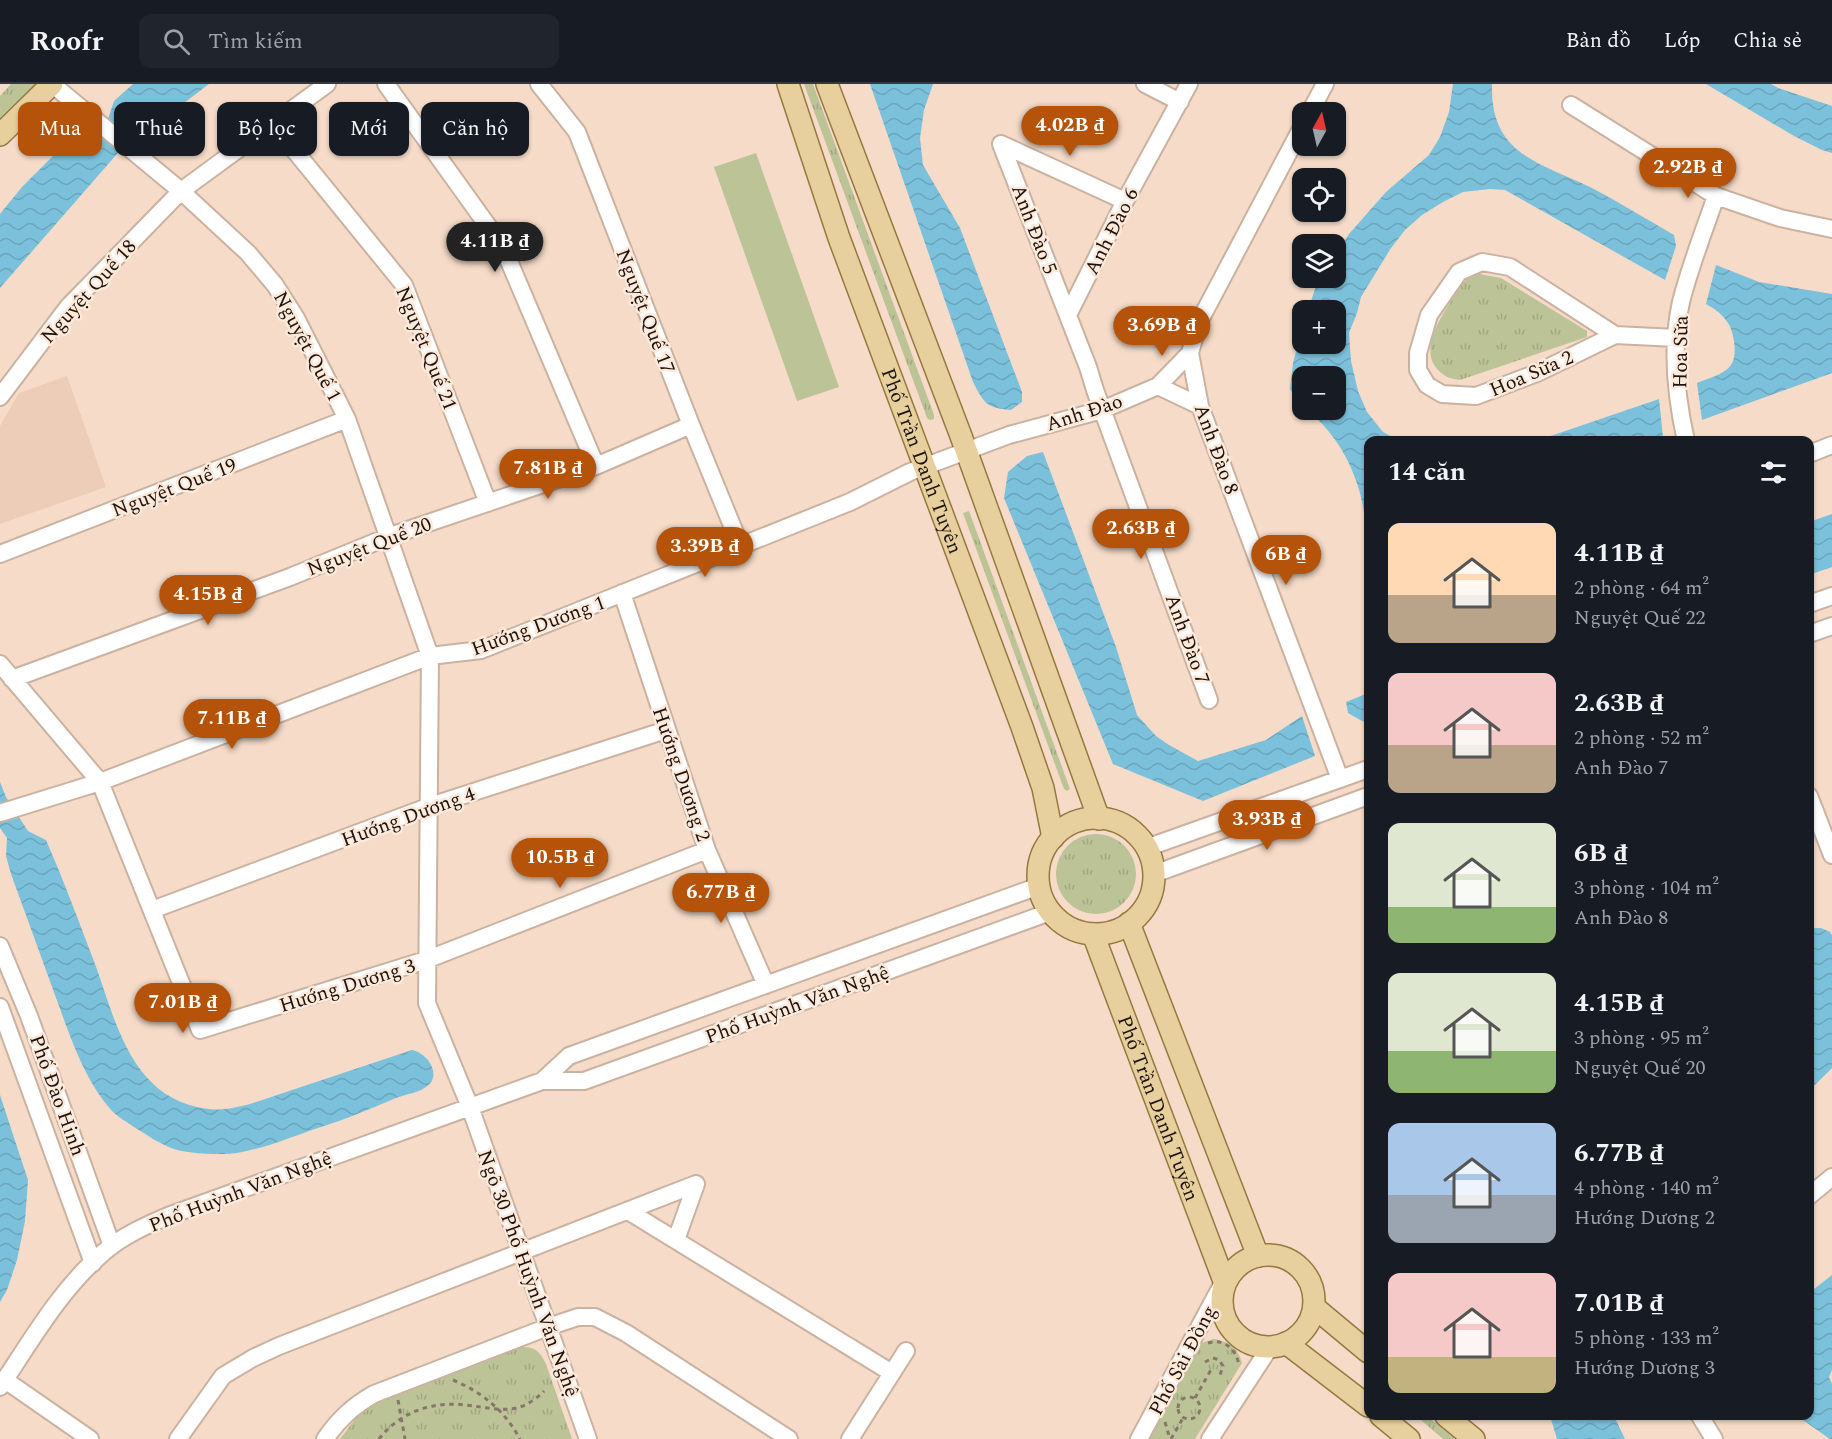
<!DOCTYPE html>
<html lang="vi">
<meta charset="utf-8">
<style>
body{margin:0;font-family:Spectral,serif;background:#20242c;color:#f1f3f6;height:100vh;display:flex;flex-direction:column;font-size:22px;white-space:nowrap}
*{box-sizing:border-box;margin:0}
p{font-size:20px;color:#9ea1a6}
.icon{flex:none;width:33px;height:33px;fill:none;stroke:currentColor;stroke-width:2;stroke-linecap:round;stroke-linejoin:round}
.map{position:relative;flex:1;overflow:hidden}
.side{position:absolute;left:1364px;top:352px;width:450px;height:984px;display:flex;flex-direction:column;background:#171b24;border-radius:12px;box-shadow:0 2px 4px #0004}
.side>*{flex:none}
.guide{position:absolute;left:18px;top:18px;width:570px;height:54px;display:flex;gap:12px}
.needle{width:39px;rotate:8deg}
.controls{position:absolute;left:1292px;top:18px;display:grid;gap:12px}
.controls a{display:grid;place-items:center;width:54px;height:54px;border-radius:12px;background:#171b24;box-shadow:0 2px 4px #0004;font-size:30px}
.price{position:absolute;translate:-50% -51px;padding:0 14px;border-radius:21px;background:#b45309;color:#fff;font-size:20px;line-height:39px;filter:drop-shadow(0 2px 3px #0008)}
.price::after{content:'';position:absolute;left:50%;top:36px;width:18px;height:14px;margin-left:-9px;background:inherit;clip-path:polygon(0 0,100% 0,50% 100%)}
.price.active{background:#222;color:#fff}
ul{padding:0;list-style:none}
li{display:flex;align-items:center;gap:18px;height:150px;padding:0 24px}
li span{display:grid;place-items:center;flex:none;width:168px;height:120px;border-radius:12px;color:#555}
li>.icon{margin-inline-start:auto}
span .icon{width:72px;height:72px;fill:#fffc;stroke-width:1}
li b{font-size:26px}
h2{display:flex;justify-content:space-between;align-items:center;height:72px;padding:0 24px;font-size:26px}
.pill{padding:0 21px;border-radius:12px;background:#171b24;box-shadow:0 2px 4px #0004;font-size:21px;line-height:54px}
.pill.active{background:#b45309;color:#fff}
header{display:flex;align-items:center;gap:36px;box-sizing:border-box;height:84px;padding:0 30px;background:#171b24;border-bottom:2px solid #363941}
header strong{font-size:28px}
nav{display:flex;gap:33px;margin-inline-start:auto;font-size:21px}
.search{width:420px;height:54px;background:#20242c;display:flex;align-items:center;gap:15px;box-sizing:border-box;padding:0 21px;border-radius:12px;color:#9ea1a6;font-size:22px}
.map>svg:first-child{display:block}
</style>
<header>
<strong>Roofr</strong>
<div class="search"><svg class="icon" aria-label="search" viewBox="0 0 24 24"><circle cx="10" cy="10" r="6"/><path d="M15 15l6 6"/></svg>Tìm kiếm</div>
<nav><a>Bản đồ</a><a>Lớp</a><a>Chia sẻ</a></nav>
</header>
<div class="map">
<svg width="1832" height="1355" viewBox="0 0 1832 1355">
<defs>
<pattern id="grass-tufts" width="24" height="20" patternUnits="userSpaceOnUse" patternTransform="scale(1.5)"><rect width="24" height="20" fill="#bcc397"/><path d="M3 7l-1-3M5 7V3M7 7l1-3M15 17l-1-3M17 17v-4M19 17l1-3" fill="none" stroke="#a1a781"/></pattern>
<pattern id="water-waves" width="16" height="10" patternUnits="userSpaceOnUse" patternTransform="scale(1.5)"><rect width="16" height="10" fill="#7cc1db"/><path d="M0 5q4-4 8 0t8 0" fill="none" stroke="#6ba5bb"/></pattern>
</defs>
<rect width="100%" height="100%" fill="#f5dbc8"/>
<path fill="#edcdb7" d="M67,292L106,403L0,440V342L19,309Z"/>
<path fill="url(#grass-tufts)" d="M11,0H38L0,38V12Z
M804,0H813L934,331V335L930,336L927,334Z
M1479,190L1501,194L1587,247V253L1460,296C1451,295 1445,293 1439,287C1414,263 1450,221 1463,198L1471,192Z
M969,427L1070,705L1067,707L1064,705L963,429Z
M1056 790a40 40 0 1 1 80 0a40 40 0 1 1-80 0Z
M1214,1255C1229,1258 1238,1263 1242,1279L1195,1355H1150L1194,1266L1202,1259Z
M522,1263C536,1263 540,1268 546,1280L572,1355H340L359,1330L369,1323L391,1312Z
M1416,1332H1427L1455,1355H1443Z"/>
<path fill="#bcc397" d="M756,69L839,303L797,317L714,83Z"/>
<path fill="url(#water-waves)" d="M133,0H209L142,51L131,54L0,204V130L22,103L57,68L83,64L108,35L114,17Z
M870,0H933L924,26L920,54L923,81L960,144L1022,308V318L1011,326C986,324 984,319 973,298Z
M1453,0H1492C1490,70 1538,78 1590,103C1619,118 1646,135 1674,151L1676,162L1665,196L1505,106L1490,105L1463,108L1443,118L1422,131L1405,146L1391,164L1361,213L1357,229L1349,249L1351,277L1358,307L1367,328L1383,348L1400,357H1368V512C1363,488 1367,462 1365,438C1362,397 1340,350 1306,326H1335V292H1302V323L1290,305L1293,279L1302,244V260H1335V226H1308L1315,205L1322,194H1335V172L1349,150L1386,108L1429,71L1440,53L1449,28Z
M1706,0H1771L1778,4L1832,22V69L1822,66L1794,52Z
M1716,181L1759,198L1832,210V289L1702,336L1697,299C1708,294 1724,291 1731,281C1738,271 1734,248 1728,239C1722,230 1715,225 1706,220Z
M1659,315L1663,353L1653,357H1536Z
M1043,368L1116,563L1137,631L1156,652L1169,661L1198,677L1266,656L1302,632L1315,672L1203,717L1113,680L1004,414L1008,388L1027,372Z
M1832,430V483L1809,491V438Z
M1368,609V639L1362,637L1348,629L1346,618Z
M0,698L6,713L28,747L46,756C64,797 79,838 95,880C117,941 132,1016 209,1025C223,1027 237,1023 250,1020L412,966C428,969 443,992 426,1003C418,1009 406,1010 396,1014C372,1024 349,1034 324,1042C296,1051 267,1064 237,1069C221,1071 189,1070 174,1065C160,1060 147,1051 134,1043C127,1038 118,1033 112,1027C91,1004 78,973 67,944L11,790L6,772L7,754L0,744Z
M1809,844H1821L1830,848L1832,851V984L1809,1007Z
M0,1011L28,1096L25,1137L17,1176L7,1206L0,1218Z
M1832,1191V1286L1829,1293L1832,1300V1355H1830L1797,1332H1809V1209Z
M1550,1332H1614L1625,1355H1557Z"/>
<g fill="none" stroke-linecap="round" stroke-linejoin="round">
<defs>
<path id="minor" d="M52,0L181,107L248,169L275,201L296,234L347,335L430,572L427,919L470,1023L588,1355
M386,0L503,163L596,382
M539,0L577,48L691,341L740,461
M1145,0L1180,18
M1571,21L1716,112L1780,134L1832,145
M1310,28L1325,0
M273,40L404,201L488,419
M1302,43L1198,240L1190,269L1200,322L1340,695
M1001,60L1088,283L1095,306L1209,616
M1001,60L1125,117
M1068,231L1125,117L1189,0
M1615,251L1510,183L1482,178L1459,188L1429,231L1418,269V286L1427,301L1442,310L1476,312L1537,289L1615,251L1676,254
M1158,302L1200,322
M0,313L68,223L181,107L327,0
M1686,357C1676,313 1671,263 1681,218C1690,182 1704,147 1716,112
M1809,370L1832,361
M0,470L347,335
M622,509L707,766L766,901
M1809,520L1832,512
M1809,550L1832,542
M0,580L100,698L200,946L426,876L707,766
M12,595L290,493L390,452L596,382L691,341
M1809,712L1832,771
M0,729L100,698L430,572L481,566L850,418L910,388L1009,351L1102,326L1158,302L1190,269
M1146,764L1368,685
M1154,790L1368,712
M152,826L430,722L666,646
M0,862L29,932L112,1162
M0,923L93,1179
M542,997H584L1050,828
M1809,1112L1832,1093
M628,1127L892,1289
M676,1156L696,1100
M5,1296L90,1355
M0,1303C31,1257 61,1204 104,1168C122,1152 147,1141 168,1132L542,997L569,972L1039,802
M1700,1332L1714,1355
M178,1355L223,1292L253,1274L279,1262L696,1100
M325,1355C339,1335 353,1322 374,1310L548,1243L578,1233H595L626,1249L789,1355
M850,1355L906,1267
M1139,1355L1224,1197
M1210,1355L1270,1263"/>
<g id="major">
<path id="s1" d="M788,0L839,154L1022,643L1043,704L1053,754"/>
<path d="M827,0L961,352L1099,735"/>
<path d="M0,51L52,0"/>
<circle cx="1096" cy="792" r="58"/>
<path d="M1129,839L1258,1172"/>
<path id="s2" d="M1093,850L1224,1197"/>
<circle cx="1268" cy="1217" r="46"/>
<path d="M1314,1223L1368,1268"/>
<path d="M1286,1259L1368,1322"/>
<path d="M1381,1332L1409,1355"/>
<path d="M1446,1332L1474,1355"/>
</g>
</defs>
<use href="#minor" stroke="#cbb2a0" stroke-width="20"/>
<use href="#major" stroke="#957940" stroke-width="24"/>
<path stroke="#877669" stroke-width="3" stroke-dasharray="4.5 4.5" stroke-linecap="butt" d="M1208,1259C1224,1254 1236,1265 1239,1281
M1205,1278L1213,1274L1219,1276L1223,1282L1220,1291
M453,1296C483,1309 504,1326 520,1355
M1178 1324a11 11 0 1 1 22 0a11 11 0 1 1-22 0Z
M1195,1314L1212,1284
M398,1316L405,1355
M1165,1338L1170,1355
M379,1355C400,1328 432,1317 466,1321C499,1325 518,1333 544,1307
M1171,1355L1183,1334"/>
<use href="#minor" stroke="#fff" stroke-width="16"/>
<use href="#major" stroke="#e7d09d" stroke-width="21"/>
</g>
<g text-anchor="middle" stroke-width="5" stroke-linejoin="round" paint-order="stroke">
<g font-size="20" fill="#1b130c" stroke="#fee9da">
<text transform="translate(1035 145) rotate(69)" y="7">Anh Đào 5</text>
<text transform="translate(1111 147) rotate(-63)" y="7">Anh Đào 6</text>
<text transform="translate(88 207) rotate(-48)" y="7">Nguyệt Quế 18</text>
<text transform="translate(646 227) rotate(69)" y="7">Nguyệt Quế 17</text>
<text transform="translate(308 262) rotate(62)" y="7">Nguyệt Quế 1</text>
<text transform="translate(427 264) rotate(68)" y="7">Nguyệt Quế 21</text>
<text transform="translate(1680 268) rotate(-89)" y="7">Hoa Sữa</text>
<text transform="translate(1531 289) rotate(-23)" y="7">Hoa Sữa 2</text>
<text transform="translate(1084 328) rotate(-18)" y="7">Anh Đào</text>
<text transform="translate(1217 365) rotate(70)" y="7">Anh Đào 8</text>
<text dy="7" stroke="none"><textPath href="#s1" startOffset="400">Phố Trần Danh Tuyên</textPath></text>
<text transform="translate(174 403) rotate(-21)" y="7">Nguyệt Quế 19</text>
<text transform="translate(369 462) rotate(-21)" y="7">Nguyệt Quế 20</text>
<text transform="translate(538 541) rotate(-20)" y="7">Hướng Dương 1</text>
<text transform="translate(1188 555) rotate(70)" y="7">Anh Đào 7</text>
<text transform="translate(682 690) rotate(71)" y="7">Hướng Dương 2</text>
<text transform="translate(408 732) rotate(-20)" y="7">Hướng Dương 4</text>
<text transform="translate(347 901) rotate(-17)" y="7">Hướng Dương 3</text>
<text transform="translate(797 920) rotate(-20)" y="7">Phố Huỳnh Văn Nghệ</text>
<text transform="translate(58 1011) rotate(70)" y="7">Phố Đào Hinh</text>
<text dy="7" stroke="none"><textPath href="#s2" startOffset="186">Phố Trần Danh Tuyên</textPath></text>
<text transform="translate(240 1107) rotate(-21)" y="7">Phố Huỳnh Văn Nghệ</text>
<text transform="translate(529 1189) rotate(70)" y="7">Ngõ 30 Phố Huỳnh Văn Nghệ</text>
<text transform="translate(1182 1276) rotate(-62)" y="7">Phố Sài Đồng</text>
</g>
</g>
</svg>
<div class="controls">
<a><svg class="needle" viewBox="-14 -14 28 28"><path d="M0-13l5 13h-10z" fill="#e53935"/><path d="M0 13l5-13h-10z" fill="#9ea1a6"/></svg></a>
<a><svg class="icon" aria-label="locate" viewBox="0 0 24 24"><circle cx="12" cy="12" r="6"/><path d="M12 2v4M12 18v4M2 12h4M18 12h4"/></svg></a>
<a><svg class="icon" aria-label="layers" viewBox="0 0 24 24"><path d="M12 4l9 5-9 5-9-5zM3 14l9 5 9-5"/></svg></a>
<a>+</a>
<a>−</a>
</div>
<b class="price" style="left:1070px;top:73px">4.02B ₫</b>
<b class="price" style="left:1688px;top:115px">2.92B ₫</b>
<b class="price active" style="left:495px;top:189px">4.11B ₫</b>
<b class="price" style="left:1162px;top:273px">3.69B ₫</b>
<b class="price" style="left:548px;top:416px">7.81B ₫</b>
<b class="price" style="left:1141px;top:476px">2.63B ₫</b>
<b class="price" style="left:705px;top:494px">3.39B ₫</b>
<b class="price" style="left:1286px;top:502px">6B ₫</b>
<b class="price" style="left:208px;top:542px">4.15B ₫</b>
<b class="price" style="left:232px;top:666px">7.11B ₫</b>
<b class="price" style="left:1267px;top:767px">3.93B ₫</b>
<b class="price" style="left:560px;top:805px">10.5B ₫</b>
<b class="price" style="left:721px;top:840px">6.77B ₫</b>
<b class="price" style="left:183px;top:950px">7.01B ₫</b>
<div class="guide">
<a class="pill active">Mua</a>
<a class="pill">Thuê</a>
<a class="pill">Bộ lọc</a>
<a class="pill">Mới</a>
<a class="pill">Căn hộ</a>
</div>
<section class="side">
<h2>14 căn<svg class="icon" aria-label="filters" viewBox="0 0 24 24"><path d="M4 7h16M4 17h16"/><circle cx="9" cy="7" r="2"/><circle cx="15" cy="17" r="2"/></svg></h2>
<ul>
<li><span style="background:linear-gradient(#ffd9b3 60%,#b9a48a 0)"><svg class="icon" aria-label="home" viewBox="0 0 24 24"><path d="M3 11l9-7 9 7M6 9v11h12V9"/></svg></span><div><b>4.11B ₫</b><p>2 phòng · 64 m²</p><p>Nguyệt Quế 22</p></div></li>
<li><span style="background:linear-gradient(#f6c9c9 60%,#b9a48a 0)"><svg class="icon" aria-label="home" viewBox="0 0 24 24"><path d="M3 11l9-7 9 7M6 9v11h12V9"/></svg></span><div><b>2.63B ₫</b><p>2 phòng · 52 m²</p><p>Anh Đào 7</p></div></li>
<li><span style="background:linear-gradient(#dfe7d0 70%,#8fb573 0)"><svg class="icon" aria-label="home" viewBox="0 0 24 24"><path d="M3 11l9-7 9 7M6 9v11h12V9"/></svg></span><div><b>6B ₫</b><p>3 phòng · 104 m²</p><p>Anh Đào 8</p></div></li>
<li><span style="background:linear-gradient(#dfe7d0 65%,#8fb573 0)"><svg class="icon" aria-label="home" viewBox="0 0 24 24"><path d="M3 11l9-7 9 7M6 9v11h12V9"/></svg></span><div><b>4.15B ₫</b><p>3 phòng · 95 m²</p><p>Nguyệt Quế 20</p></div></li>
<li><span style="background:linear-gradient(#a9c7e8 60%,#9aa5b1 0)"><svg class="icon" aria-label="home" viewBox="0 0 24 24"><path d="M3 11l9-7 9 7M6 9v11h12V9"/></svg></span><div><b>6.77B ₫</b><p>4 phòng · 140 m²</p><p>Hướng Dương 2</p></div></li>
<li><span style="background:linear-gradient(#f6c9c9 70%,#c2b280 0)"><svg class="icon" aria-label="home" viewBox="0 0 24 24"><path d="M3 11l9-7 9 7M6 9v11h12V9"/></svg></span><div><b>7.01B ₫</b><p>5 phòng · 133 m²</p><p>Hướng Dương 3</p></div></li>
</ul>
</section>
</div>
